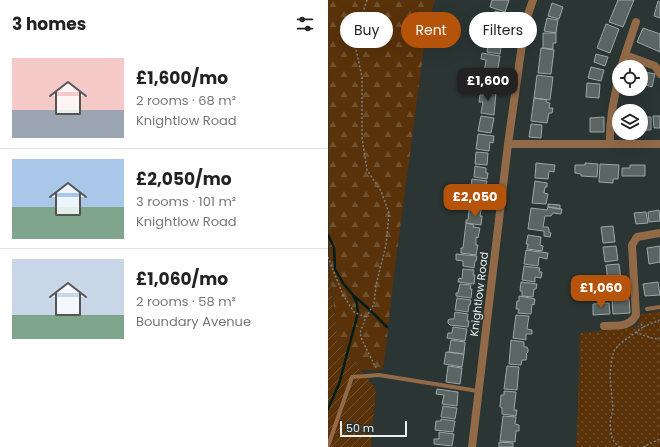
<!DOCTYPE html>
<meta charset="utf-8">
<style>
body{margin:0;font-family:Poppins,sans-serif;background:#f6f6f6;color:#222;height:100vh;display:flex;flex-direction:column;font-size:15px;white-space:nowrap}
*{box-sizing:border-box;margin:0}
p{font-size:13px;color:#767676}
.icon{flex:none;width:22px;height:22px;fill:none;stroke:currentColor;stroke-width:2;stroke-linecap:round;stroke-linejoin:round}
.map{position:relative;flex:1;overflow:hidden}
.sheet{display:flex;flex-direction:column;background:#fff;width:328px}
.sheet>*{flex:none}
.guide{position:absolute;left:12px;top:12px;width:260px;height:36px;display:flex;gap:8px}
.buttons{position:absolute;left:284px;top:60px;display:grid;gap:8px}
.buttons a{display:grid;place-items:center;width:36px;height:36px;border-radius:50%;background:#fff;box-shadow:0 4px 16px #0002;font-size:20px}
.scale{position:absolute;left:12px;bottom:10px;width:67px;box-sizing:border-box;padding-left:4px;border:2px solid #eaf1ef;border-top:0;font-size:11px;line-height:14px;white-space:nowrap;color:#eaf1ef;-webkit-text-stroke:3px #2b3533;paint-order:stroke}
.price{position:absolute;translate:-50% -34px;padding:0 9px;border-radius:8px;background:#b45309;color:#fff;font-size:13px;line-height:26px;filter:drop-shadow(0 1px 2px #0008)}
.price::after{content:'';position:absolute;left:50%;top:24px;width:12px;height:9px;margin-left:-6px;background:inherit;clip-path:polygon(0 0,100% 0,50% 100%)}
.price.active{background:#222;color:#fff}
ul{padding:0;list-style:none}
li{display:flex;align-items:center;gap:12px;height:100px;padding:0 12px}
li+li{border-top:1px solid #e0e0e0}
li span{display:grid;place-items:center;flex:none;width:112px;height:80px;border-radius:0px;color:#555}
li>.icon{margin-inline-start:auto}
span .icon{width:48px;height:48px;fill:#fffc;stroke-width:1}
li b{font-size:17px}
h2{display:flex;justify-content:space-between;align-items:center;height:48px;padding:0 12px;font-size:17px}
.tag{padding:0 14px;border-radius:18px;background:#fff;box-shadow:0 4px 16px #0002;font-size:14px;line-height:36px}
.tag.active{background:#b45309;color:#fff}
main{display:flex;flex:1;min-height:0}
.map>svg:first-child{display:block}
</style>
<main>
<section class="sheet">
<h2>3 homes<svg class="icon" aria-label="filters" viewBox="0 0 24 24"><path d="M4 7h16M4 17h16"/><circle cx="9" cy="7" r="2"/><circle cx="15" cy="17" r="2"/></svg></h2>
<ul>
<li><span style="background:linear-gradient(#f6c9c9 65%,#9aa5b1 0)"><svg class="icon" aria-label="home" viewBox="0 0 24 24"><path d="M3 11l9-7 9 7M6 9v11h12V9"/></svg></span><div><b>£1,600/mo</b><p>2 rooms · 68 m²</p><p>Knightlow Road</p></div></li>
<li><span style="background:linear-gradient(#a9c7e8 60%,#7fa58c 0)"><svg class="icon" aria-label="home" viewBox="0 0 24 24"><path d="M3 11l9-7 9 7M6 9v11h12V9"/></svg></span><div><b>£2,050/mo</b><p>3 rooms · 101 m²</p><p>Knightlow Road</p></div></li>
<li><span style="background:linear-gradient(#c9d6e8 70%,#7fa58c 0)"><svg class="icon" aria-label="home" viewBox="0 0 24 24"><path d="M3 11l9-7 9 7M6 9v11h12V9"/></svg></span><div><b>£1,060/mo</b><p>2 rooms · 58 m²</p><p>Boundary Avenue</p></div></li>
</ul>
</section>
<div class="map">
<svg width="332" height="447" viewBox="0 0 332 447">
<defs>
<pattern id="forest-firs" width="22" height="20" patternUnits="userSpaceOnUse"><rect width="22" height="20" fill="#59320a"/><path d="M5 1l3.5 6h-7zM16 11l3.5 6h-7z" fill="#71502e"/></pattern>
<pattern id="park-dots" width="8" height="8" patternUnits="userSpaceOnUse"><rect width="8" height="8" fill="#59320a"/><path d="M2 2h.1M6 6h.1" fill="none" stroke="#71502e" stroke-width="1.8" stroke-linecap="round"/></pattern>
<pattern id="garden-furrows" width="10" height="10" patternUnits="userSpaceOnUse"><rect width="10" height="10" fill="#59320a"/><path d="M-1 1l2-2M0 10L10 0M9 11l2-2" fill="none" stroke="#71502e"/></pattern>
</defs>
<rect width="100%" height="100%" fill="#2b3533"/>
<path fill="url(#forest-firs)" d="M0,0H107L98,32L66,275L57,355L54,370H33L10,342L1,266Z"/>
<path fill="url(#park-dots)" d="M332,311V447H248L249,435L252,333L309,327L313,314Z"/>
<path fill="url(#garden-furrows)" d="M0,265L10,342L48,389L43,447H0Z"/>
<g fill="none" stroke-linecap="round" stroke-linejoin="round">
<path stroke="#001d19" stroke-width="2.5" d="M0,235L6,247L7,269L15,283L25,295L29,304L30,313L11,384L0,409
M26,296L41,309L59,327"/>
</g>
<path fill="#5b6664" stroke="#9ba7a4" d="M164,0H181L177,12L162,7Z
M290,0H306L295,27L281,22Z
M330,1L332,2V18L326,16Z
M224,3L235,7L231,19L220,16Z
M167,11L178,14L174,26L164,23Z
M219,18L230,20L228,33L216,31Z
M278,24L291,29L282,53L269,48Z
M164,27L176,29L174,40L158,37L159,32L163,33Z
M315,28L332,34V52L309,42Z
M215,33H228V43H225V49L215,48Z
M158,37L174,40L172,54L159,52L160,46L157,45Z
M213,48L226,50L223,74L210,73Z
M154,53L172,56L169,74L156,73L158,60L153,59Z
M268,54L280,57L277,66L266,62Z
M263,67L276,70L273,81L260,78Z
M317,72L327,74L324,87L314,84Z
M209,75L225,77L222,100L206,98Z
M158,77L171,78L169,89L157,87Z
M259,83L272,84L271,98L258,97Z
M157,90L168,92L166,115L153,113L155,102H151L152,95H156Z
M206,98L219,100L218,102L222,103L221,108H225L224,113H221L219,123L203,121Z
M153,116L166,118L163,133L150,131Z
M325,116H332V128H326Z
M276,117V132H262V118Z
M313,117H323V130H313Z
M203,124L214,125L213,138L201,137Z
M150,134L166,136L165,143L162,142L161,151L148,149Z
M148,152L160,153L159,165L147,164Z
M208,163L227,165L226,172L221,171L220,179L207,178Z
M257,163L270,164L269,177L253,176V174L247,173V165H257Z
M272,164L291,165L290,179H285V183L271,182Z
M302,165H317V176H294V168H302Z
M147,166L158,168V173H160L159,179L146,177Z
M144,179L159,181L157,190H153V195L142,194Z
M207,181L219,183V187H217L216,193L220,194L218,204L204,203Z
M144,196L156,198L154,210L143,208Z
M220,204L232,205V209L220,207Z
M220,207L234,209L233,214L225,213L223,216H217L215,227H220L221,229V232L223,233L222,237L216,236V231L200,229L203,208L219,210Z
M141,210L153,211L152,216H154L153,225L138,223V220H140Z
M331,210L332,221L321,222L320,212Z
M318,212L320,223L308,224L306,213Z
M138,223L146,225L145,227L152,228L150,238L148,237V245H150L148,255L133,253V248H135Z
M285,226L287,242L275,243L273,227Z
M200,235L213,237L212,245L215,246L214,251L199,249L200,244H198Z
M288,246L290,260L277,262L275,247Z
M332,246V262L321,264L319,248Z
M198,250L220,253L219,259L211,257L210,266L196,264Z
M128,254L149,256L148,261H147L146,268L135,266V261L128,260Z
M291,264L293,280L280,282L278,265Z
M196,266L212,268L211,272H214L213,278L207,277V282L194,280Z
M135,269L146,270L145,275H147L146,284L130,282L131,278L134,279Z
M193,282L209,284L208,289H206L205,297L194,296V291H192Z
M330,282L332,295L317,296L315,284Z
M132,284L143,285L142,289H144L143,298L128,296V293H130Z
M191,296L207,299L206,305L204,304L203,314L190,313L191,309H188L189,301H191Z
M129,298L143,300L142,305H141L140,312L127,310Z
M301,299L302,313L285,314L284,300Z
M281,303L282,314L265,315V304Z
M127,312L140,314L139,321H141L140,327L122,325L120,323V320L122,319H126Z
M188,315L201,316L199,329L204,330V334H198V340L185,338Z
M125,327L139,329L137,341L119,338L120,333H124Z
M123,340L137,342L136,354L121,352Z
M183,340L196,342V347H199L200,349V352L198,354L199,355L198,360H194L193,365L181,364Z
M118,352L136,354L134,367L116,364Z
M120,366L134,368L132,384L118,382Z
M179,366L191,367L189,390L176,389Z
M109,389L130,392L129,406L114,404L116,395L108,394Z
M176,391L188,392L186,410H189L188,416L174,414V408L172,407L173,395H176Z
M115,406L129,408L127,419L113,417Z
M175,416L188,417L187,424L191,425V431H188L187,442L172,441Z
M113,419L127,421L125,432L107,430L108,421H113Z
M111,432L126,434L124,446L106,444V439H111Z
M171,442L185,443V447H171Z"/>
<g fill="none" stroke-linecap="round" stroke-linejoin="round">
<path stroke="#798280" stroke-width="1.5" stroke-dasharray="2 2" stroke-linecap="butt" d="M39,0L26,40L34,77V138L39,170L53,191L61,213L58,245L48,285L46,304L43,309L38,317L32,333L34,340L48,368
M0,257L15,295L26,312L37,317
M313,324L315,327L332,320
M308,332C315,335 323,339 332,339
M292,447L287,443L284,438L283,431L282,423L285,408L282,376L284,357L287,349L293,343L315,327
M315,447L332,439"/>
<path stroke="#926a48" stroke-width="4" d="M319,309L332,307
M0,446L24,377L51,375L150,391"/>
<path stroke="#926a48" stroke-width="8" d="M297,55L327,66L332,74
M293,67L308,22
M180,144H332
M282,144C281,121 286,99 291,76
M276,326C289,325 301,328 308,315L304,245L309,237L332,233
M144,447L180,144L197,23L205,0"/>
</g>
<g text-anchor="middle" stroke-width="3" stroke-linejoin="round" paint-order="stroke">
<g font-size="11" fill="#eaf1ef" stroke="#2b3533">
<text transform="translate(151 294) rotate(-83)" y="4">Knightlow Road</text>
</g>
</g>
</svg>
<div class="buttons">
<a><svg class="icon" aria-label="locate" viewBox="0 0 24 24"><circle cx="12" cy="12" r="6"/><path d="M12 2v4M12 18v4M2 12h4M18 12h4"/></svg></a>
<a><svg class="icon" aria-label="layers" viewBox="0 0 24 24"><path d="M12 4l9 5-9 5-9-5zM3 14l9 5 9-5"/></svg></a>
</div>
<div class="scale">50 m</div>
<b class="price active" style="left:160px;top:102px">£1,600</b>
<b class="price" style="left:147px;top:218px">£2,050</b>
<b class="price" style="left:273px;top:309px">£1,060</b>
<div class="guide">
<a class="tag">Buy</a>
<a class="tag active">Rent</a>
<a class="tag">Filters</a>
</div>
</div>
</main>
